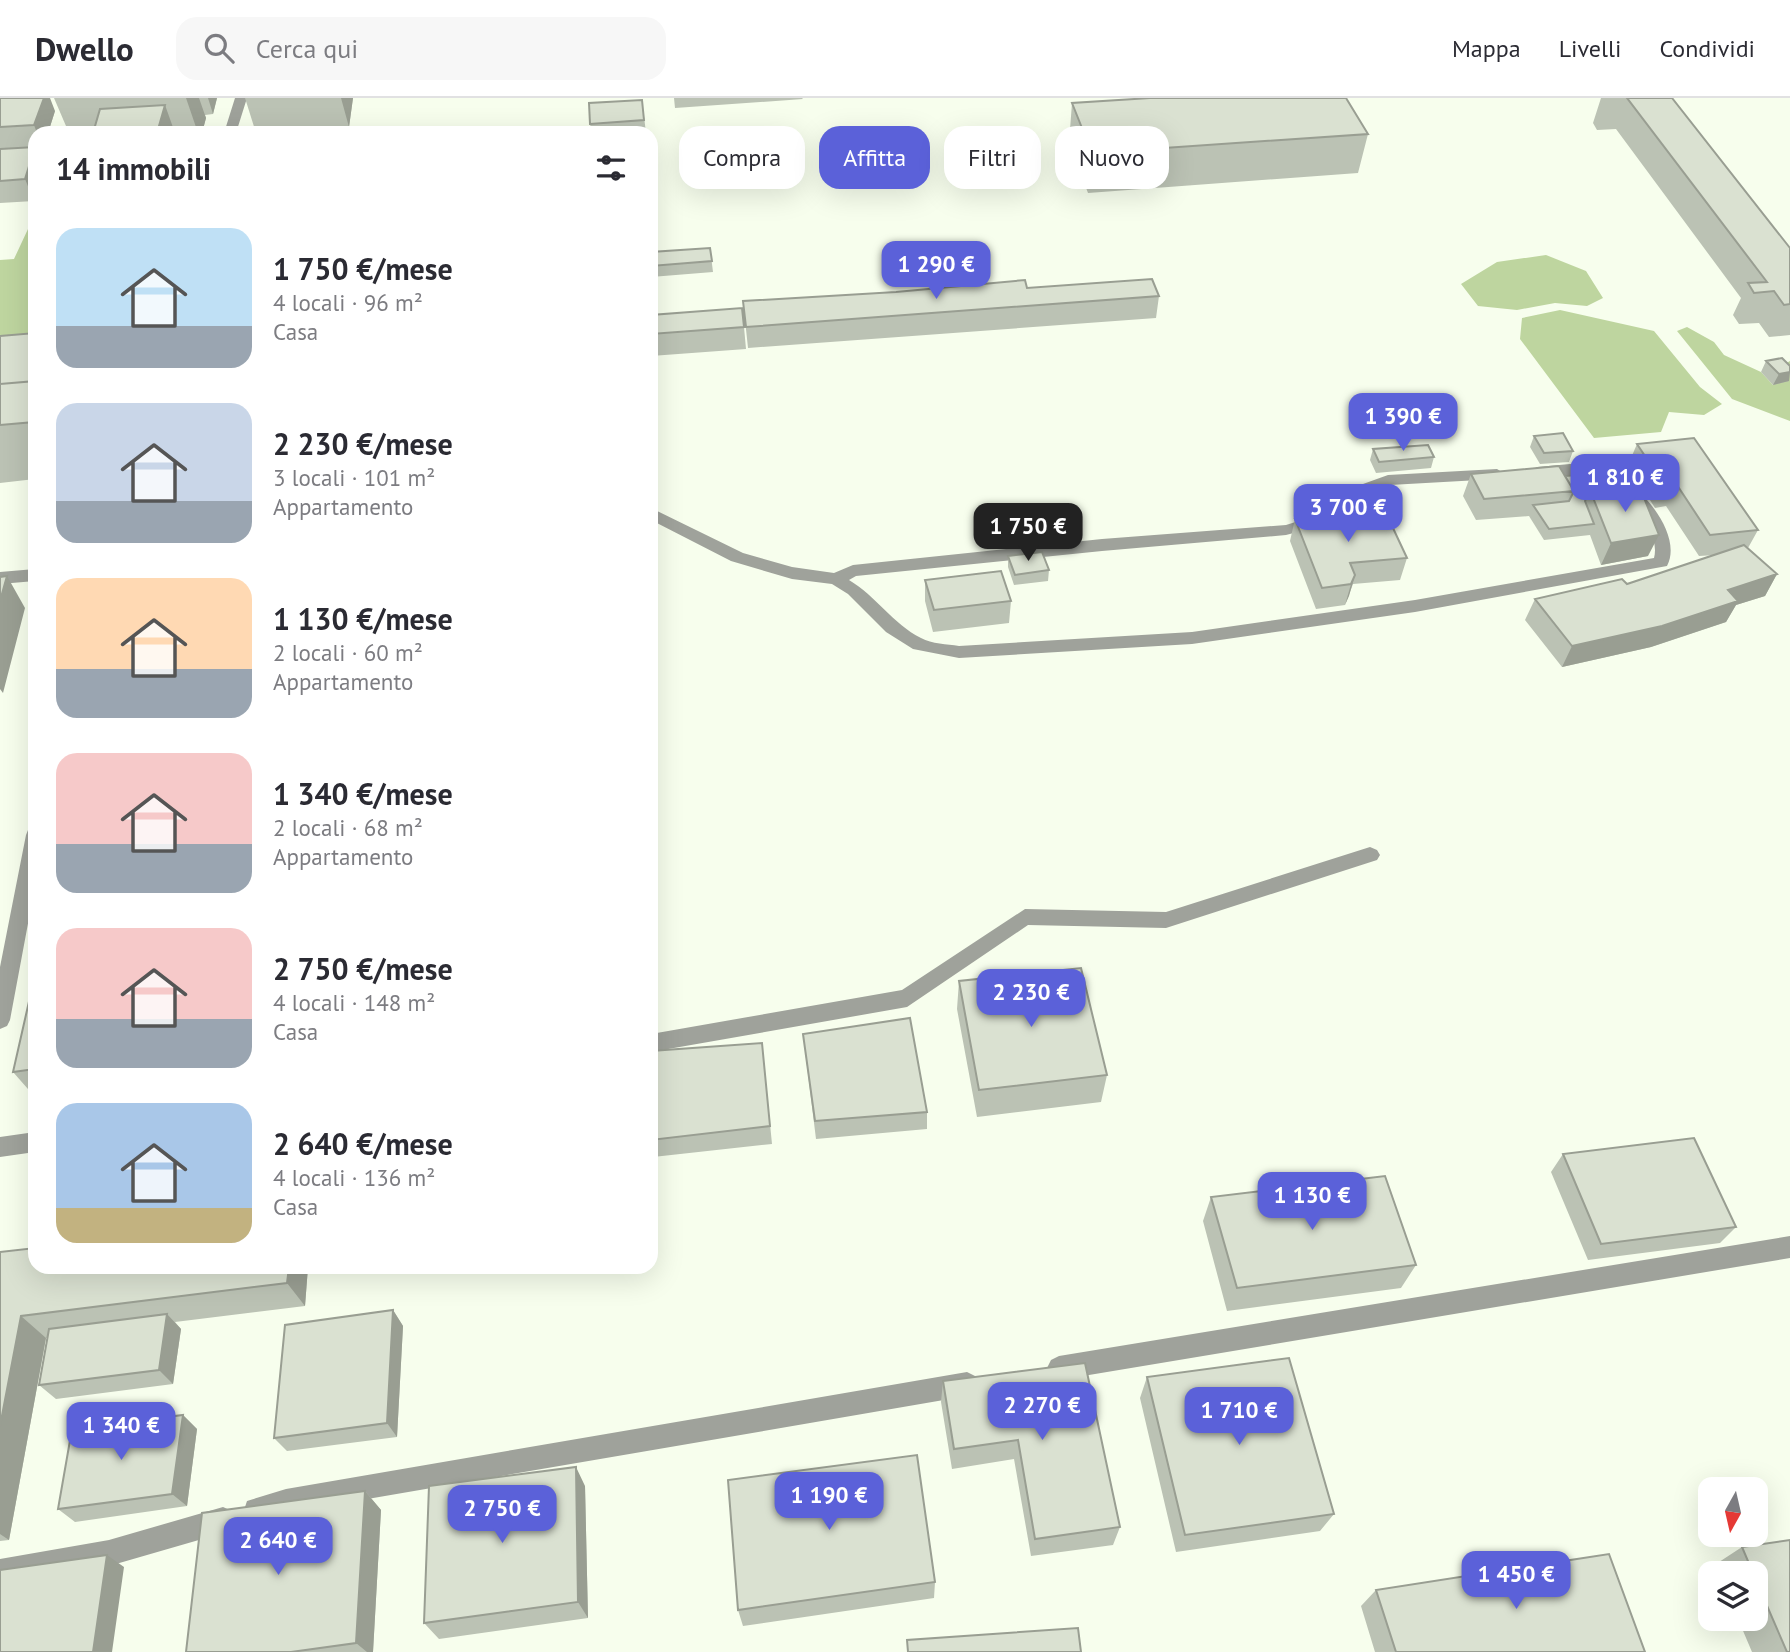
<!DOCTYPE html>
<html lang="it">
<meta charset="utf-8">
<style>
body{margin:0;font-family:"PT Sans",sans-serif;background:#f7f7f7;color:#2b2b33;height:100vh;display:flex;flex-direction:column;font-size:26px;white-space:nowrap}
*{box-sizing:border-box;margin:0}
p{font-size:23px;color:#7c7c81}
.icon{flex:none;width:38px;height:38px;fill:none;stroke:currentColor;stroke-width:2;stroke-linecap:round;stroke-linejoin:round}
.map{position:relative;flex:1;overflow:hidden}
.drawer{position:absolute;left:28px;top:28px;width:630px;height:1148px;display:flex;flex-direction:column;background:#fff;border-radius:21px;box-shadow:0 7px 28px #0002}
.drawer>*{flex:none}
.top-card{position:absolute;left:679px;top:28px;width:665px;height:63px;display:flex;gap:14px}
.needle{width:46px;rotate:188deg}
.fabs{position:absolute;left:1698px;top:1379px;display:grid;gap:14px}
.fabs a{display:grid;place-items:center;width:70px;height:70px;border-radius:14px;background:#fff;box-shadow:0 7px 28px #0002;font-size:35px}
.price{position:absolute;translate:-50% -60px;padding:0 16px;border-radius:14px;background:#5b61d9;color:#fff;font-size:23px;line-height:46px;filter:drop-shadow(0 2px 4px #0008)}
.price::after{content:'';position:absolute;left:50%;top:42px;width:21px;height:16px;margin-left:-10px;background:inherit;clip-path:polygon(0 0,100% 0,50% 100%)}
.price.active{background:#222;color:#fff}
ul{padding:0;list-style:none}
li{display:flex;align-items:center;gap:21px;height:175px;padding:0 28px}
li span{display:grid;place-items:center;flex:none;width:196px;height:140px;border-radius:21px;color:#555}
li>.icon{margin-inline-start:auto}
span .icon{width:84px;height:84px;fill:#fffc;stroke-width:1}
li b{font-size:30px}
h2{display:flex;justify-content:space-between;align-items:center;height:84px;padding:0 28px;font-size:30px}
.chip{padding:0 24px;border-radius:21px;background:#fff;box-shadow:0 7px 28px #0002;font-size:24px;line-height:63px}
.chip.active{background:#5b61d9;color:#fff}
header{display:flex;align-items:center;gap:42px;box-sizing:border-box;height:98px;padding:0 35px;background:#fff;border-bottom:2px solid #e1e1e2}
header strong{font-size:33px}
nav{display:flex;gap:38px;margin-inline-start:auto;font-size:24px}
.search{width:490px;height:63px;background:#f7f7f7;display:flex;align-items:center;gap:18px;box-sizing:border-box;padding:0 24px;border-radius:21px;color:#7c7c81;font-size:26px}
.map>svg:first-child{display:block}
</style>
<header>
<strong>Dwello</strong>
<div class="search"><svg class="icon" aria-label="search" viewBox="0 0 24 24"><circle cx="10" cy="10" r="6"/><path d="M15 15l6 6"/></svg>Cerca qui</div>
<nav><a>Mappa</a><a>Livelli</a><a>Condividi</a></nav>
</header>
<div class="map">
<svg width="1790" height="1554" viewBox="0 0 1790 1554">
<rect width="100%" height="100%" fill="#f7feed"/>
<path fill="#bed59f" d="M35,116V237L0,241V162L14,161Z
M1546,157L1586,173L1603,200L1587,208L1555,205L1517,212L1478,208L1461,186L1497,164Z
M1560,212L1654,233L1700,289L1722,306L1704,317L1669,314L1661,334L1594,340L1520,241L1522,220Z
M1687,229L1714,244L1724,257L1761,274L1773,287L1776,271L1790,263V323L1732,301L1677,233Z"/>
<g fill="none" stroke-linecap="round" stroke-linejoin="round">
<path fill="#9fa29b" fill-rule="evenodd" d="M1570,366C1583,366 1596,367 1608,372C1638,383 1684,436 1667,468L1415,514L1192,546L959,560L913,551L886,534L848,496L832,486L792,481L731,463L651,422V410L743,455L792,469L834,475L853,467L1102,441L1286,427L1305,421L1363,386L1388,377L1497,371L1505,376L1497,381L1390,387L1317,429L1286,437L1102,453L856,478L849,482C876,498 893,526 921,540C932,546 947,546 959,548L1192,534L1415,502L1654,460C1662,431 1620,384 1593,378C1577,374 1538,384 1529,374L1537,369Z
M35,471V483L0,486V474Z
M1370,749L1377,752L1380,757L1377,762L1166,830L1028,827L907,909L651,954V936L902,892L1025,811L1166,814Z
M35,1034V1054L0,1059V1039Z
M1790,1138V1160L1059,1282L1051,1278L1047,1270L1051,1262L1059,1258Z
M967,1274L975,1278L979,1286L975,1294L967,1298L286,1415L256,1424L247,1421L244,1412L247,1403L286,1391Z
M223,1409L232,1413L236,1422L232,1431L223,1435L109,1468L0,1487V1461L109,1442Z"/>
<path fill="#9fa29b" fill-rule="evenodd" d="M235,0H247L236,35H224Z
M35,730V788L10,922L7,928L0,931V869L26,737L28,732Z"/>
</g>
<path fill="#bbc2b4" d="M0,0L55,13L48,35H35V49L0,51Z
M54,0H217L213,16L205,17L206,20L202,35H69Z
M245,0H353L349,29L256,35Z
M674,0H802L803,1L675,10Z
M1601,0H1672L1790,150V237L1769,239L1759,225L1739,226L1733,217L1741,200L1616,31L1597,32L1593,25Z
M642,2L646,35H592L590,26Z
M1072,5L1368,36L1358,75L1088,95L1069,45Z
M35,49L34,103L0,105V51Z
M710,150L713,174L651,179V154Z
M1027,190L1159,198L1156,220L748,250L743,203Z
M651,217L744,229L746,251L651,258Z
M35,235V381L0,385V238Z
M1766,263L1790,268L1789,283L1773,287L1761,274Z
M1534,338L1573,353L1569,364L1540,366L1530,349Z
M1637,346L1758,432L1748,450L1777,476L1765,498L1736,507L1726,524L1651,549L1562,569L1525,522L1535,501L1627,486L1716,457L1699,458L1666,408L1655,410L1628,367Z
M1373,351L1434,359L1431,370L1376,375L1370,362Z
M1471,376L1565,378L1600,392L1648,458L1601,467L1590,437L1544,442L1529,418L1476,422L1463,398Z
M1295,421L1407,460L1400,482L1353,486L1345,507L1316,511L1290,443Z
M1008,458L1049,472L1048,483L1014,487L1008,469Z
M925,482L1011,503L1009,525L933,534L925,503Z
M35,877V999L13,974Z
M959,883L1107,977L1101,1004L977,1019L957,911Z
M803,936L927,1014V1031L816,1041Z
M762,945L772,1046L653,1059L651,1050V953Z
M1563,1056L1736,1129L1720,1145L1588,1162L1551,1074Z
M1211,1099L1416,1167L1401,1190L1227,1213L1203,1123Z
M0,1154L308,1169L305,1208L175,1224L181,1231L173,1286L56,1301L39,1287L47,1240H46L9,1442L0,1443Z
M393,1212L403,1228L397,1339L287,1353L274,1340Z
M1085,1265L1120,1429L1113,1447L1031,1458L1014,1361L952,1371L941,1304L943,1283Z
M1147,1279L1334,1416L1320,1433L1176,1454L1140,1300Z
M183,1317L197,1331L187,1408L75,1424L58,1411Z
M585,1388L588,1520L439,1541L424,1525Z
M365,1393L381,1412L373,1554H186Z
M1790,1442V1554H1752L1738,1521H1755V1475H1719L1716,1466L1742,1449Z
M935,1484L934,1500L743,1528L738,1512Z
M1376,1492L1645,1554H1375L1361,1508Z"/>
<path fill="#999e92" d="M44,0H50L55,13L48,35H37L34,27Z
M186,0H199L206,20L202,35H198Z
M208,0H217L213,16Z
M341,0H353L349,29Z
M165,7L175,35H157Z
M35,52V101L34,103L25,81Z
M1790,274L1789,283L1773,287L1779,276Z
M1659,437L1648,458L1601,467L1611,445Z
M1777,476L1765,498L1736,507L1726,524L1651,549L1562,569L1572,548L1728,492Z
M1355,477L1349,498L1345,507L1351,486Z
M7,478L25,510L3,595L0,591V503Z
M289,1169H308L305,1208L287,1185Z
M393,1212L403,1228L397,1339L387,1325Z
M167,1216L181,1231L173,1286L159,1272Z
M21,1218L46,1240L9,1442L0,1436V1328Z
M183,1317L197,1331L187,1408L172,1396Z
M576,1369L585,1388L588,1520L578,1504Z
M365,1393L381,1412L373,1554H367L356,1545Z
M107,1457L124,1469L112,1554H93Z"/>
<path fill="#dae1d1" stroke="#999e92" stroke-width="2" d="M0,0H44L34,27L0,29Z
M1150,0H1346L1368,36L1092,55L1072,5Z
M1627,0H1672L1790,150V206L1784,207L1774,193L1754,195L1748,185L1767,184Z
M642,2L644,22L590,26L589,5Z
M165,7L157,35H93L100,11Z
M35,49L25,81L0,83V51Z
M710,150L712,163L651,168V154Z
M1152,181L1159,198L746,229L743,203L896,194L1025,182L1027,190Z
M742,210L744,229L651,236V217Z
M35,235V283L0,286V238Z
M1782,260L1790,268V274L1779,276L1766,263Z
M35,283V320L34,324L0,327V286Z
M1563,335L1573,353L1544,355L1534,338Z
M1694,340L1758,432L1710,437L1677,387L1665,388L1637,346Z
M1428,347L1434,359L1379,364L1373,351Z
M1559,368L1574,393L1484,401L1471,376Z
M1590,376L1600,392H1590L1585,403L1594,426L1549,431L1533,407L1569,403L1574,393L1565,378Z
M1640,390L1659,437L1611,445L1590,392Z
M1385,413L1407,460L1350,465L1355,477L1351,486L1322,490L1295,421Z
M1744,447L1777,476L1728,492L1738,503L1662,528L1572,548L1535,501L1622,481L1627,486Z
M1042,454L1049,472L1015,477L1008,458Z
M1001,473L1011,503L934,512L925,482Z
M7,478L0,503V479Z
M1081,870L1107,977L979,992L959,883Z
M35,877V971L13,974Z
M910,920L927,1014L815,1023L803,936Z
M762,945L770,1028L651,1042V953Z
M1694,1040L1736,1129L1601,1146L1563,1056Z
M1385,1078L1416,1167L1237,1190L1211,1099Z
M35,1150V1169H289L287,1185L21,1218L0,1328V1154Z
M393,1212L387,1325L274,1340L285,1227Z
M167,1216L159,1272L39,1287L49,1231Z
M1289,1260L1334,1416L1185,1437L1147,1279Z
M1085,1265L1120,1429L1035,1441L1018,1342L954,1351L943,1283Z
M183,1317L172,1396L58,1411L72,1331Z
M917,1357L935,1484L738,1512L728,1382Z
M576,1369L578,1504L424,1525L429,1388Z
M365,1393L356,1545L291,1554H186L202,1415Z
M1790,1442V1554H1787L1755,1480V1475H1753L1742,1449Z
M1609,1456L1645,1554H1396L1376,1492Z
M107,1457L93,1554H0V1472Z
M1078,1530L1081,1554H908L907,1542Z"/>
</svg>
<div class="fabs">
<a><svg class="needle" viewBox="-14 -14 28 28"><path d="M0-13l5 13h-10z" fill="#e53935"/><path d="M0 13l5-13h-10z" fill="#7c7c81"/></svg></a>
<a><svg class="icon" aria-label="layers" viewBox="0 0 24 24"><path d="M12 4l9 5-9 5-9-5zM3 14l9 5 9-5"/></svg></a>
</div>
<b class="price" style="left:936px;top:203px">1 290 €</b>
<b class="price" style="left:1403px;top:355px">1 390 €</b>
<b class="price" style="left:1625px;top:416px">1 810 €</b>
<b class="price" style="left:1348px;top:446px">3 700 €</b>
<b class="price active" style="left:1028px;top:465px">1 750 €</b>
<b class="price" style="left:1031px;top:931px">2 230 €</b>
<b class="price" style="left:1312px;top:1134px">1 130 €</b>
<b class="price" style="left:1042px;top:1344px">2 270 €</b>
<b class="price" style="left:1239px;top:1349px">1 710 €</b>
<b class="price" style="left:121px;top:1364px">1 340 €</b>
<b class="price" style="left:829px;top:1434px">1 190 €</b>
<b class="price" style="left:502px;top:1447px">2 750 €</b>
<b class="price" style="left:278px;top:1479px">2 640 €</b>
<b class="price" style="left:1516px;top:1513px">1 450 €</b>
<div class="top-card">
<a class="chip">Compra</a>
<a class="chip active">Affitta</a>
<a class="chip">Filtri</a>
<a class="chip">Nuovo</a>
</div>
<section class="drawer">
<h2>14 immobili<svg class="icon" aria-label="filters" viewBox="0 0 24 24"><path d="M4 7h16M4 17h16"/><circle cx="9" cy="7" r="2"/><circle cx="15" cy="17" r="2"/></svg></h2>
<ul>
<li><span style="background:linear-gradient(#bfe0f5 70%,#9aa5b1 0)"><svg class="icon" aria-label="home" viewBox="0 0 24 24"><path d="M3 11l9-7 9 7M6 9v11h12V9"/></svg></span><div><b>1 750 €/mese</b><p>4 locali · 96 m²</p><p>Casa</p></div></li>
<li><span style="background:linear-gradient(#c9d6e8 70%,#9aa5b1 0)"><svg class="icon" aria-label="home" viewBox="0 0 24 24"><path d="M3 11l9-7 9 7M6 9v11h12V9"/></svg></span><div><b>2 230 €/mese</b><p>3 locali · 101 m²</p><p>Appartamento</p></div></li>
<li><span style="background:linear-gradient(#ffd9b3 65%,#9aa5b1 0)"><svg class="icon" aria-label="home" viewBox="0 0 24 24"><path d="M3 11l9-7 9 7M6 9v11h12V9"/></svg></span><div><b>1 130 €/mese</b><p>2 locali · 60 m²</p><p>Appartamento</p></div></li>
<li><span style="background:linear-gradient(#f6c9c9 65%,#9aa5b1 0)"><svg class="icon" aria-label="home" viewBox="0 0 24 24"><path d="M3 11l9-7 9 7M6 9v11h12V9"/></svg></span><div><b>1 340 €/mese</b><p>2 locali · 68 m²</p><p>Appartamento</p></div></li>
<li><span style="background:linear-gradient(#f6c9c9 65%,#9aa5b1 0)"><svg class="icon" aria-label="home" viewBox="0 0 24 24"><path d="M3 11l9-7 9 7M6 9v11h12V9"/></svg></span><div><b>2 750 €/mese</b><p>4 locali · 148 m²</p><p>Casa</p></div></li>
<li><span style="background:linear-gradient(#a9c7e8 75%,#c2b280 0)"><svg class="icon" aria-label="home" viewBox="0 0 24 24"><path d="M3 11l9-7 9 7M6 9v11h12V9"/></svg></span><div><b>2 640 €/mese</b><p>4 locali · 136 m²</p><p>Casa</p></div></li>
</ul>
</section>
</div>
